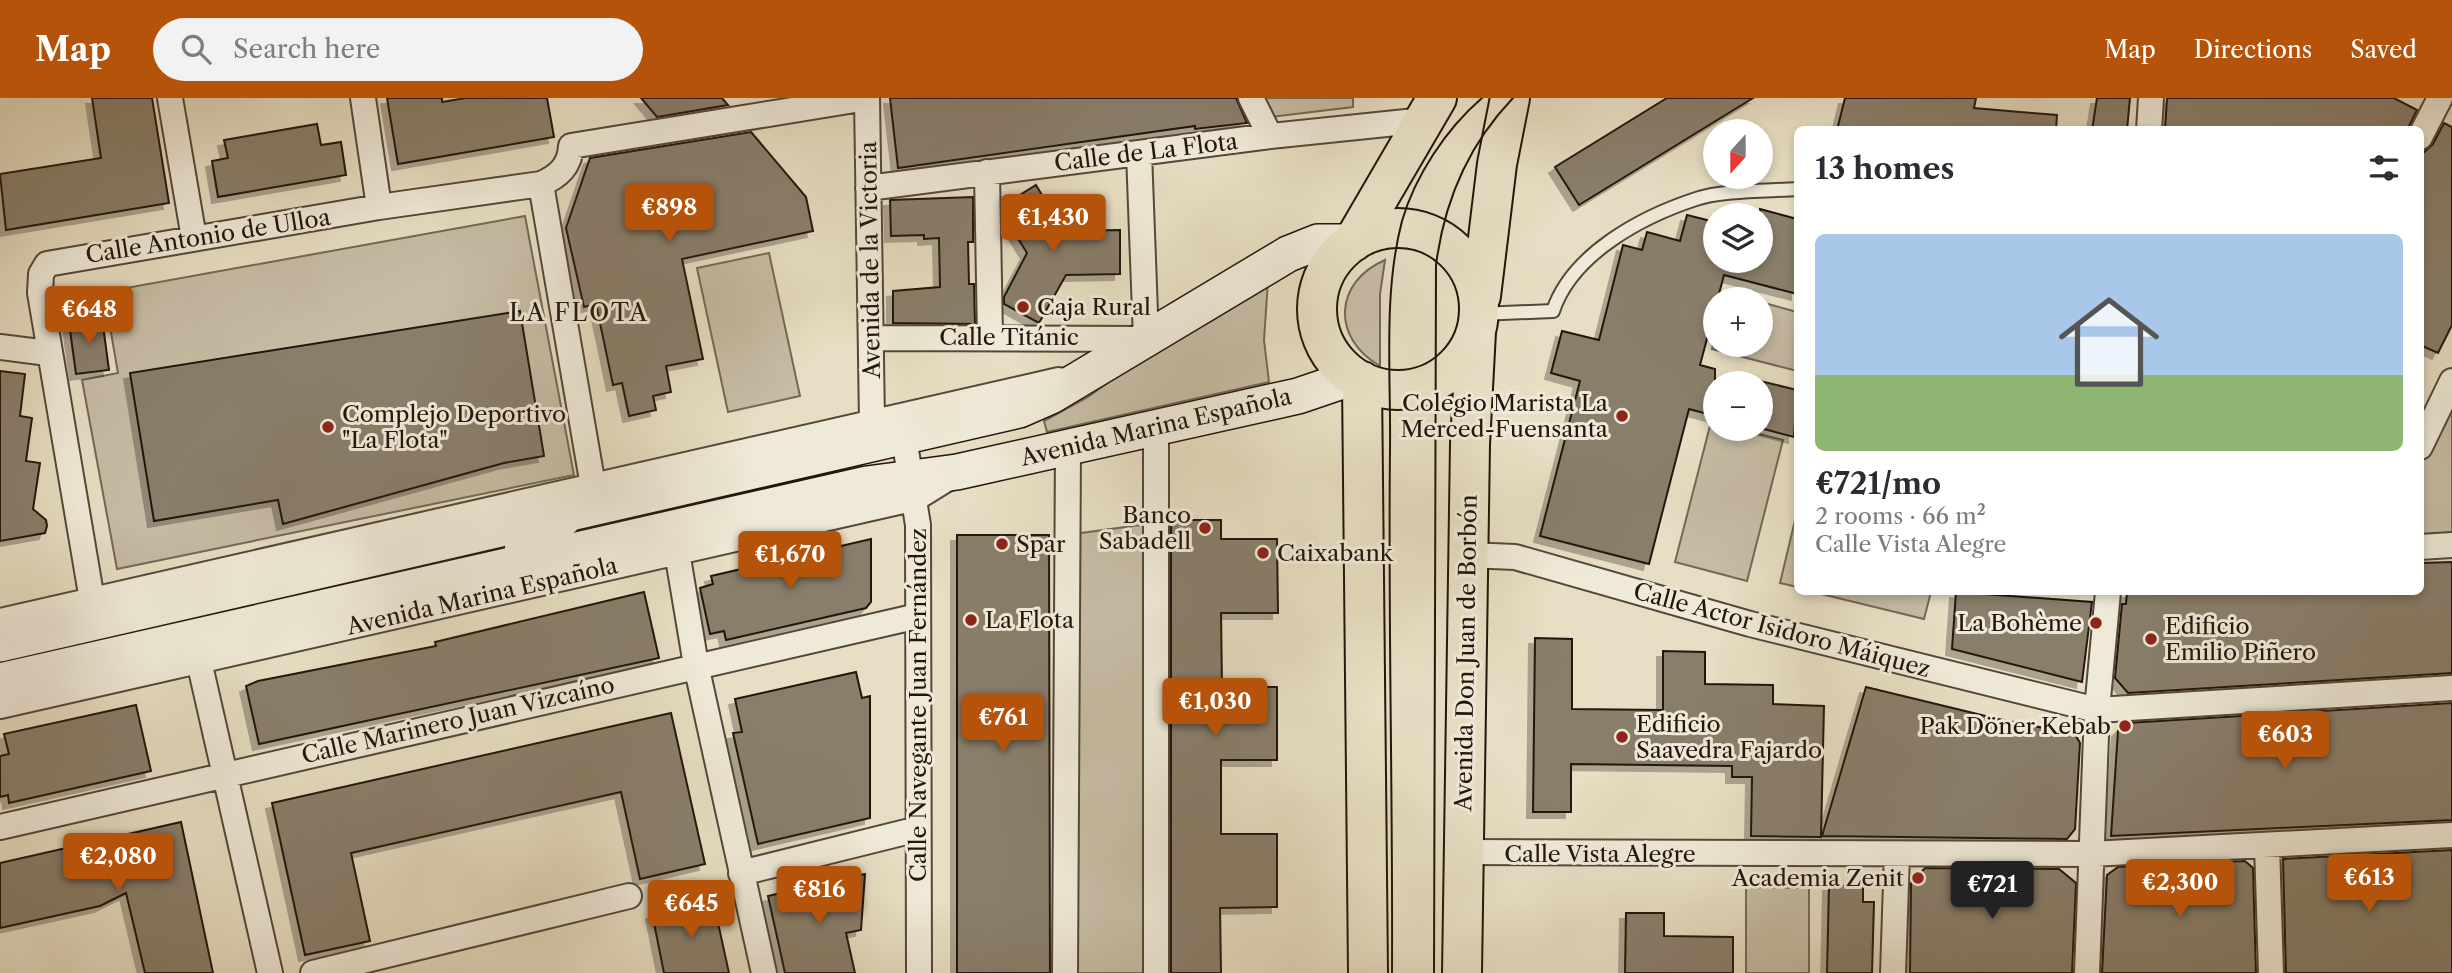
<!DOCTYPE html>
<meta charset="utf-8">
<style>
body{margin:0;font-family:"Libre Caslon Text",serif;background:#f2f2f3;color:#2b2b33;height:100vh;display:flex;flex-direction:column;font-size:26px;white-space:nowrap}
*{box-sizing:border-box;margin:0}
p{font-size:23px;color:#7c7c81}
.icon{flex:none;width:38px;height:38px;fill:none;stroke:currentColor;stroke-width:2;stroke-linecap:round;stroke-linejoin:round}
.map{position:relative;flex:1;overflow:hidden}
.side{position:absolute;left:1794px;top:28px;width:630px;height:469px;display:flex;flex-direction:column;background:#fff;border-radius:10px;box-shadow:0 4px 10px #0003}
.side>*{flex:none}
.needle{width:46px;rotate:201deg}
.tools{position:absolute;left:1703px;top:21px;display:grid;gap:14px}
.tools a{display:grid;place-items:center;width:70px;height:70px;border-radius:50%;background:#fff;box-shadow:0 4px 10px #0003;font-size:35px}
.price{position:absolute;translate:-50% -60px;padding:0 16px;border-radius:7px;background:#b45309;color:#fff;font-size:23px;line-height:46px;filter:drop-shadow(0 2px 4px #0008)}
.price::after{content:'';position:absolute;left:50%;top:42px;width:21px;height:16px;margin-left:-10px;background:inherit;clip-path:polygon(0 0,100% 0,50% 100%)}
.price.on{background:#222;color:#fff}
ul{padding:0;list-style:none}
li{display:grid;align-content:center;gap:14px;height:371px;padding:0 21px}
li span{display:grid;place-items:center;height:217px;border-radius:10px;color:#555}
li>.icon{margin-inline-start:auto}
span .icon{width:126px;height:126px;fill:#fffc;stroke-width:1}
li b{font-size:30px}
h2{display:flex;justify-content:space-between;align-items:center;height:84px;padding:0 21px;font-size:30px}
header{display:flex;align-items:center;gap:42px;box-sizing:border-box;height:98px;padding:0 35px;background:#b45309;color:#fff}
header strong{font-size:33px}
nav{display:flex;gap:38px;margin-inline-start:auto;font-size:24px}
.search{width:490px;height:63px;background:#f2f2f3;display:flex;align-items:center;gap:18px;box-sizing:border-box;padding:0 24px;border-radius:38px;color:#7c7c81;font-size:26px}
.map>svg:first-child{display:block}
</style>
<header>
<strong>Map</strong>
<div class="search"><svg class="icon" aria-label="search" viewBox="0 0 24 24"><circle cx="10" cy="10" r="6"/><path d="M15 15l6 6"/></svg>Search here</div>
<nav><a>Map</a><a>Directions</a><a>Saved</a></nav>
</header>
<div class="map">
<svg width="2452" height="875" viewBox="0 0 2452 875">
<defs>
<filter id="shadow"><feDropShadow dx="-6" dy="6" stdDeviation="0" flood-color="#0004"/></filter>
</defs>
<rect width="100%" height="100%" fill="#e7dec3"/>
<filter id="stains"><feTurbulence type="fractalNoise" baseFrequency=".00286" numOctaves="4"/><feColorMatrix values="0 0 0 0 .2 0 0 0 0 .09 0 0 0 0 .02 0 0 0 .5 -.17"/></filter>
<radialGradient id="worn" r=".72"><stop offset=".6" stop-color="#630" stop-opacity="0"/><stop offset="1" stop-color="#630" stop-opacity=".3"/></radialGradient>
<path fill="#c6bca4" stroke="#746858" stroke-width="2" d="M1259,0H1353V9L1271,19Z
M525,118L574,377L117,471L82,282L118,275L104,194Z
M769,155L800,298L728,314L697,170Z
M1385,162L1380,196V268C1331,240 1334,184 1385,162Z
M1268,183L1264,242L1269,284L1047,334L1044,323L1088,299L1149,255Z
M1761,204L1797,214V273L1712,251L1715,237V247H1760Z
M2452,283V447L2420,449V349Z
M1711,324L1715,325V331H1739L1783,342L1747,483L1675,464Z
M848,366L853,378L571,442L578,426Z
M1797,414V489L1780,485Z
M1148,426V875H1070L1074,436Z
M1813,494H1931L1924,521Z
M1746,789L1809,790V875H1746Z"/>
<path fill="#897e6b" stroke="#23150c" stroke-width="2" filter="url(#shadow)" d="M92,0H152L169,105L6,132L0,76L101,60Z
M387,0H442V4L466,0H547L554,39L398,66Z
M641,0H722L728,7L657,19Z
M890,0H1236L1247,25L1195,31V28L898,70Z
M1667,0H1753L1579,107L1555,69Z
M1845,0H1976L1974,10L2057,17L2056,32H1837Z
M2097,0H2130L2127,32H2092Z
M2167,0H2394L2417,12L2407,32H2165Z
M2444,25L2452,29V227L2438,255L2420,247V58L2433,46Z
M317,26L321,47L341,44L346,77L218,99L212,63L228,60L224,42Z
M751,34L806,99L813,133L682,161L703,261L666,268L671,294L653,298L656,312L629,318L622,285L613,287L596,206L584,209L566,130L590,60Z
M1036,87L1063,133L1120,132V176L1066,177L1039,225L1004,206V199L1027,155L1003,116L1002,108Z
M973,99V144H968L969,186H974L975,226L893,225V193L940,189L939,140L924,141V137L891,138L890,102Z
M1760,111L1797,121V196L1724,177L1700,267L1715,271V318L1689,311L1649,466L1540,438L1580,283L1551,275L1562,233L1599,242L1623,147L1642,152L1647,134L1680,143L1687,117L1715,124V163H1760Z
M520,213L544,358L504,365L283,426L278,402L154,423L130,275Z
M102,220L109,272L76,276L69,225Z
M0,273L25,276L20,318L32,320L26,363L40,365L33,411L46,422L47,428L45,435L0,443Z
M1760,283L1797,292L1794,339L1760,330Z
M1171,422H1221V441H1277L1278,515H1221L1222,589H1277V662H1221V736H1277V809L1220,810L1221,875H1171Z
M957,437H1049L1050,875H957Z
M871,441V504L866,510L726,542L724,533L710,536L700,490L713,486L711,478Z
M2452,464V575L2128,595L2115,580L2122,506H2126L2127,494H2420V465Z
M644,494L659,560L259,646L246,588L258,583L436,548L435,544Z
M1956,494L2092,504L2082,584L1952,551Z
M1535,540L1572,541V611L1663,612V553L1705,554V586L1773,587V606L1824,608L1821,739L1751,738L1752,679H1732V668L1571,666V714H1533Z
M856,574L862,600L870,598V720L758,746L733,635L742,634L735,601Z
M1866,589L1998,621L2075,636L2080,645L2075,731L2067,741L1822,738Z
M2452,605V722L2111,738L2118,633L2126,625Z
M136,607L151,673L9,705L8,697L0,699V658L9,656L4,636Z
M671,615L705,766L640,781L621,694L369,751L351,755L370,843L305,857L272,705Z
M181,724L213,875H145L126,795L100,808L0,830V765Z
M2452,752V875H2286L2283,761Z
M2245,763L2253,770L2256,875H2102L2107,777L2118,769Z
M1925,770L2059,771L2076,785L2072,875H1910L1911,785Z
M865,776L861,832L846,835L855,875H785L768,798Z
M1829,787L1863,788V804H1874L1872,875H1827Z
M713,802L729,875H664L652,815Z
M1626,815H1664V838L1733,839V875H1625Z"/>
<g fill="none" stroke-linecap="round" stroke-linejoin="round">
<defs>
<path id="lane" d="M1480,216L1553,213C1572,156 1641,119 1696,101C1721,92 1769,93 1797,91"/>
<path id="street" d="M170,0L194,140
M363,0L379,109
M867,0L872,324
M1251,0L1270,38
M2149,32L2151,0
M2420,39L2440,0
M987,74L990,238
M541,86C559,78 570,68 571,48L867,0
M868,90L1270,38L1425,22
M871,240L1146,241L1139,55
M0,249L48,255
M904,340L918,427L919,875
M2420,349L2452,283
M2420,449L2452,447
M677,454L696,567L764,875
M1468,457L1515,459L1750,526L2097,612L2452,590
M92,502L40,195L41,176L47,166L379,109L541,86L593,388C571,426 559,438 517,450
M0,523L1059,282
M199,563L270,875
M0,608L916,400L950,379
M0,729L918,518
M2267,747L2271,875
M1461,754L2091,756L2452,737
M741,775L918,731
M313,875L629,798
M1065,875L1068,349
M1156,875V329
M1893,875L1897,756
M2087,875L2097,612L2108,494"/>
<path id="secondary" d="M0,546L1019,312L1051,298L1288,156L1318,144H1353
M0,583L867,386L957,374L1298,298L1354,279"/>
<path id="primary" d="M1317 211a81 81 0 1 1 162 0a81 81 0 1 1-162 0Z
M1353,144L1437,0
M1481,198L1497,66L1510,0
M1362,283L1368,875
M1462,875L1470,346L1476,234"/>
</defs>
<use href="#lane" stroke="#54473a" stroke-width="16"/>
<use href="#street" stroke="#54473a" stroke-width="28"/>
<use href="#secondary" stroke="#23150c" stroke-width="38"/>
<use href="#primary" stroke="#23150c" stroke-width="42"/>
<use href="#lane" stroke="#efead8" stroke-width="12"/>
<use href="#street" stroke="#efead8" stroke-width="24"/>
<use href="#secondary" stroke="#efead8" stroke-width="35"/>
<use href="#primary" stroke="#e7dec3" stroke-width="38"/>
<path stroke="#23150c" stroke-width="2" d="M1392,875C1393,700 1388,525 1390,350C1391,276 1383,195 1402,123C1415,78 1446,31 1482,0
M1434,875L1436,167C1444,104 1469,46 1513,0"/>
</g>
<g fill="#8f2418" stroke="#efead8" stroke-width="2.5">
<circle cx="1023" cy="209" r="7"/>
<circle cx="1622" cy="318" r="7"/>
<circle cx="328" cy="329" r="7"/>
<circle cx="1205" cy="430" r="7"/>
<circle cx="1002" cy="446" r="7"/>
<circle cx="1263" cy="455" r="7"/>
<circle cx="971" cy="522" r="7"/>
<circle cx="2096" cy="525" r="7"/>
<circle cx="2151" cy="541" r="7"/>
<circle cx="2125" cy="628" r="7"/>
<circle cx="1622" cy="639" r="7"/>
<circle cx="1918" cy="780" r="7"/>
</g>
<g text-anchor="middle" stroke-width="6" stroke-linejoin="round" paint-order="stroke">
<g font-size="23" fill="#23150c" stroke="#efead8">
<text transform="translate(1146 54) rotate(-7)" y="8">Calle de La Flota</text>
<text transform="translate(208 138) rotate(-9)" y="8">Calle Antonio de Ulloa</text>
<text transform="translate(870 162) rotate(-91)" y="8">Avenida de la Victoria</text>
<text x="1009" y="247">Calle Titánic</text>
<text transform="translate(1156 329) rotate(-13)" y="8">Avenida Marina Española</text>
<text transform="translate(482 498) rotate(-13)" y="8">Avenida Marina Española</text>
<text transform="translate(1782 532) rotate(15)" y="8">Calle Actor Isidoro Máiquez</text>
<text transform="translate(1466 555) rotate(-89)" y="8">Avenida Don Juan de Borbón</text>
<text transform="translate(918 607) rotate(-90)" y="8">Calle Navegante Juan Fernández</text>
<text transform="translate(458 622) rotate(-13)" y="8">Calle Marinero Juan Vizcaíno</text>
<text x="1600" y="764">Calle Vista Alegre</text>
</g>
<g font-size="23" fill="#23150c" stroke="#efead8" text-anchor="start">
<text x="1037" y="217">Caja Rural</text>
<text x="1608" y="313" text-anchor="end">Colegio Marista La<tspan x="1608" dy="26">Merced-Fuensanta</tspan></text>
<text x="342" y="324">Complejo Deportivo<tspan x="342" dy="26">"La Flota"</tspan></text>
<text x="1191" y="425" text-anchor="end">Banco<tspan x="1191" dy="26">Sabadell</tspan></text>
<text x="1016" y="454">Spar</text>
<text x="1277" y="463">Caixabank</text>
<text x="985" y="530">La Flota</text>
<text x="2082" y="533" text-anchor="end">La Bohème</text>
<text x="2165" y="536">Edificio<tspan x="2165" dy="26">Emilio Piñero</tspan></text>
<text x="1636" y="634">Edificio<tspan x="1636" dy="26">Saavedra Fajardo</tspan></text>
<text x="2111" y="636" text-anchor="end">Pak Döner Kebab</text>
<text x="1904" y="788" text-anchor="end">Academia Zenit</text>
</g>
<g font-size="24" letter-spacing="2" fill="#23150c" stroke="#efead8">
<text x="579" y="223">LA FLOTA</text>
</g>
</g>
<rect width="100%" height="100%" filter="url(#stains)"/>
<rect width="100%" height="100%" fill="url(#worn)"/>
</svg>
<div class="tools">
<a><svg class="needle" viewBox="-14 -14 28 28"><path d="M0-13l5 13h-10z" fill="#e53935"/><path d="M0 13l5-13h-10z" fill="#7c7c81"/></svg></a>
<a><svg class="icon" aria-label="layers" viewBox="0 0 24 24"><path d="M12 4l9 5-9 5-9-5zM3 14l9 5 9-5"/></svg></a>
<a>+</a>
<a>−</a>
</div>
<b class="price" style="left:669px;top:146px">€898</b>
<b class="price" style="left:1053px;top:156px">€1,430</b>
<b class="price" style="left:89px;top:248px">€648</b>
<b class="price" style="left:790px;top:493px">€1,670</b>
<b class="price" style="left:1215px;top:640px">€1,030</b>
<b class="price" style="left:1003px;top:656px">€761</b>
<b class="price" style="left:2285px;top:673px">€603</b>
<b class="price" style="left:118px;top:795px">€2,080</b>
<b class="price" style="left:2369px;top:816px">€613</b>
<b class="price" style="left:2180px;top:821px">€2,300</b>
<b class="price on" style="left:1992px;top:823px">€721</b>
<b class="price" style="left:819px;top:828px">€816</b>
<b class="price" style="left:691px;top:842px">€645</b>
<section class="side">
<h2>13 homes<svg class="icon" aria-label="filters" viewBox="0 0 24 24"><path d="M4 7h16M4 17h16"/><circle cx="9" cy="7" r="2"/><circle cx="15" cy="17" r="2"/></svg></h2>
<ul>
<li><span style="background:linear-gradient(#a9c7e8 65%,#8fb573 0)"><svg class="icon" aria-label="home" viewBox="0 0 24 24"><path d="M3 11l9-7 9 7M6 9v11h12V9"/></svg></span><div><b>€721/mo</b><p>2 rooms · 66 m²</p><p>Calle Vista Alegre</p></div></li>
</ul>
</section>
</div>
